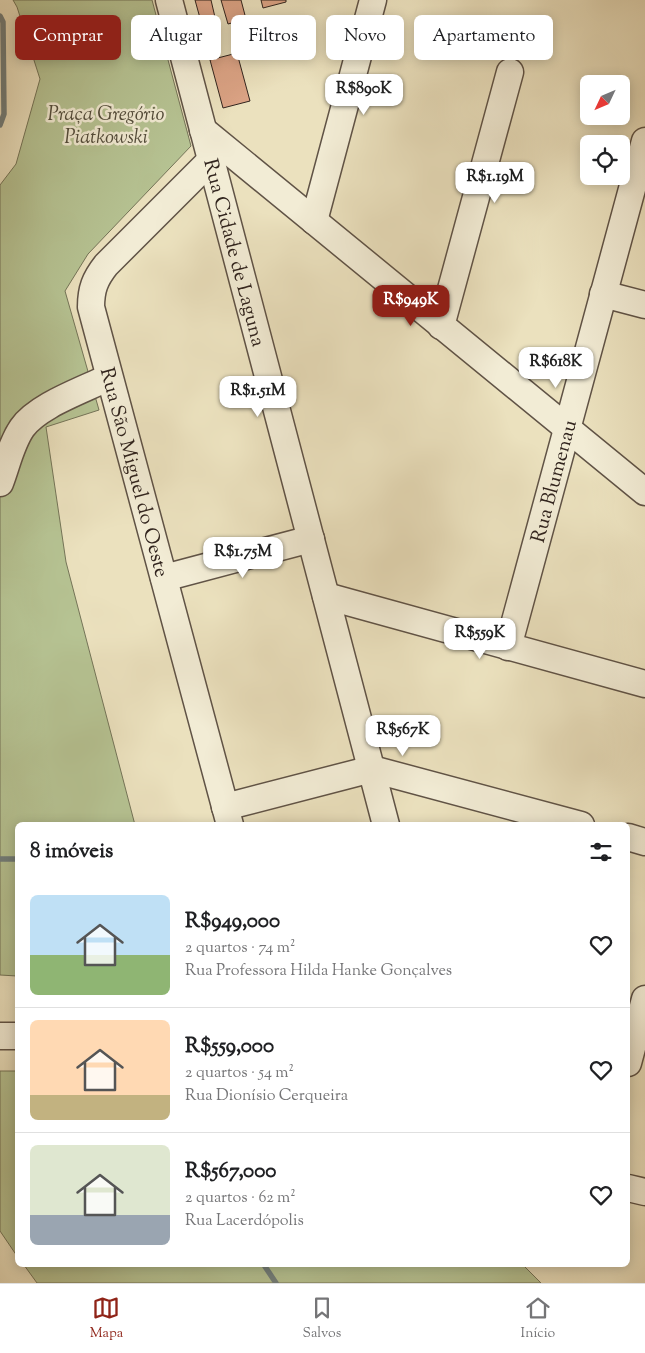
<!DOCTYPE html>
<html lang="pt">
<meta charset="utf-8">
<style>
body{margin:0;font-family:"Sorts Mill Goudy",serif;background:#f6f6f6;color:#202124;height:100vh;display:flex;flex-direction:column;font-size:19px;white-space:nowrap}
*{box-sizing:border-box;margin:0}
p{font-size:16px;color:#757577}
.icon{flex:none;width:28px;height:28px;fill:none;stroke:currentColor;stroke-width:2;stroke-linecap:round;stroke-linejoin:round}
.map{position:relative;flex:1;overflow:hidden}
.panel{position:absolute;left:15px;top:822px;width:615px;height:445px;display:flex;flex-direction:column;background:#fff;border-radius:8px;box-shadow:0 2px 12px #0003}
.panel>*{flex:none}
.hud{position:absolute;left:15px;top:15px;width:615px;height:45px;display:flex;gap:10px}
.needle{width:32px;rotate:226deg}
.buttons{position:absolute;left:580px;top:75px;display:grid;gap:10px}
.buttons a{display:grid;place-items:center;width:50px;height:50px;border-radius:8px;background:#fff;box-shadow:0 2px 12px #0003;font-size:25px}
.price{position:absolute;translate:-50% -42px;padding:0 11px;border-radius:10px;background:#fff;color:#222;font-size:16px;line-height:32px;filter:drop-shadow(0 1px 2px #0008)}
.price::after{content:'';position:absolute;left:50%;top:30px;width:15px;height:11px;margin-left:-8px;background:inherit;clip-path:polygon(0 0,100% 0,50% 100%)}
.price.current{background:#8f2418;color:#fff}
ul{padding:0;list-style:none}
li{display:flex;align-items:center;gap:15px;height:125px;padding:0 15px}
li+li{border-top:1px solid #e0e0e0}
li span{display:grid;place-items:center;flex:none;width:140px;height:100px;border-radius:8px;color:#555}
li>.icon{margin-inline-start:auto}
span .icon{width:60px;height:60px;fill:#fffc;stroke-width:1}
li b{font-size:21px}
h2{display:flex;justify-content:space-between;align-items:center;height:60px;padding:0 15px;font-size:21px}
.chip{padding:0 18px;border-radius:8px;background:#fff;box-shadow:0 2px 12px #0003;font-size:18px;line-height:45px}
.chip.current{background:#8f2418;color:#fff}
.menu{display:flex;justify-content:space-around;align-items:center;height:70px;border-top:1px solid #e0e0e0;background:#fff;font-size:14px;color:#757577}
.menu a{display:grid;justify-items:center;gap:2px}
.menu .current{color:#8f2418}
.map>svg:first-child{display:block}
</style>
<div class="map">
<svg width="645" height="1283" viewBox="0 0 645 1283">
<rect width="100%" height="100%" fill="#ebe1be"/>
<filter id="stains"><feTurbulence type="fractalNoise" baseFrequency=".004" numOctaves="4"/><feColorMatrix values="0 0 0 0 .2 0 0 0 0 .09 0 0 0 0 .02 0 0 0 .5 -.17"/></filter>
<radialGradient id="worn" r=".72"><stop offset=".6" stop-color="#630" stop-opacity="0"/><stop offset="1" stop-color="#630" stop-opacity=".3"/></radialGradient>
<path fill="#b6c393" stroke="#747458" d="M13,0H152L191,146L88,254L65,291L99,410L46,427L66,562L135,825H18L17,976L0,975V185L16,164L40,79L17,7Z
M0,1071H17V1256L0,1231Z
M24,1265H523L541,1283H37Z"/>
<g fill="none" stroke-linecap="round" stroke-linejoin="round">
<path stroke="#717f7d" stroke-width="5.5" d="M0,16L3,22L4,114L0,125
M0,859H18
M264,1265L276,1283"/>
</g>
<path fill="#dba385" stroke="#31241e" d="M195,0H211L217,26L203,29Z
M221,0H241L246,19L228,24Z
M261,0H286V2L263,8Z
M237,53L250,101L223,108L210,60Z"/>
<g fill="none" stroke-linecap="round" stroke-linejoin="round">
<defs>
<g id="minor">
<path id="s1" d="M169,0L386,825"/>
<path d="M203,130L645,492"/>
<path id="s2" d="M211,160L106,265C95,279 91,289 91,307L230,825"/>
<path d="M314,221L373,0"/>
<path d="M603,294L645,305"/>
<path d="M441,326L510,72"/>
<path d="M0,483C7,465 11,444 22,428C38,405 84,390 109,377"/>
<path d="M164,578L311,539"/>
<path d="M326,596L645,684"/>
<path id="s3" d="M508,647L645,141"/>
<path d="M225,807L372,769L581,825"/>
<path d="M628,837L645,842"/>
<path d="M0,1036H18"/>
<path d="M628,1063L645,999"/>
<path d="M628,1188L645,1192"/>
</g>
</defs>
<use href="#minor" stroke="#605346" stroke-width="29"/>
<use href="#minor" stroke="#f2ecd5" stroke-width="26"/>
</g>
<g text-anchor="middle" stroke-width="5" stroke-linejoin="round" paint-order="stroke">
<g font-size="20" font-style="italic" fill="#524c3b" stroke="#f2ecd5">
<text x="106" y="120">Praça Gregório<tspan x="106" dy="23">Piatkowski</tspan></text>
</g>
<g font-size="20" fill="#31241e" stroke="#f2ecd5">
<text dy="7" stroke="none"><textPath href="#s1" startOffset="261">Rua Cidade de Laguna</textPath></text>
<text dy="7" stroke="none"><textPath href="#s2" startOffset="365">Rua São Miguel do Oeste</textPath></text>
<text dy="7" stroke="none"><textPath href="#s3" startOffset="172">Rua Blumenau</textPath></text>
</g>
</g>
<rect width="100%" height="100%" filter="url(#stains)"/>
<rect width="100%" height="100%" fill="url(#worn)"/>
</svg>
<div class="buttons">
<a><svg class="needle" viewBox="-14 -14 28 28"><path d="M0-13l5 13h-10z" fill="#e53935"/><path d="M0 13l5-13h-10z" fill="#757577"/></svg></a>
<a><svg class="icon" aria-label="locate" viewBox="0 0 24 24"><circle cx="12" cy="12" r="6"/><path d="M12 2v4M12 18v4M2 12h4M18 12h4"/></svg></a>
</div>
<b class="price" style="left:364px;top:116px">R$890K</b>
<b class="price" style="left:495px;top:204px">R$1.19M</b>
<b class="price current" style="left:411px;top:327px">R$949K</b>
<b class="price" style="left:556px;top:389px">R$618K</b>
<b class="price" style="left:258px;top:418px">R$1.51M</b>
<b class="price" style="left:243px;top:579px">R$1.75M</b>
<b class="price" style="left:480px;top:660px">R$559K</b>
<b class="price" style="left:403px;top:757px">R$567K</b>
<div class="hud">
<a class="chip current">Comprar</a>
<a class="chip">Alugar</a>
<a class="chip">Filtros</a>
<a class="chip">Novo</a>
<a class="chip">Apartamento</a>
</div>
<section class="panel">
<h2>8 imóveis<svg class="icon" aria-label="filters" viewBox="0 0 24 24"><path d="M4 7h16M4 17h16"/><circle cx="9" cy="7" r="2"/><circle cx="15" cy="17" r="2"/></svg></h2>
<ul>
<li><span style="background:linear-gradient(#bfe0f5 60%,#8fb573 0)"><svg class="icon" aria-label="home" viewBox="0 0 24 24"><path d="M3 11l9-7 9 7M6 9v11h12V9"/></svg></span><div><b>R$949,000</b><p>2 quartos · 74 m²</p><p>Rua Professora Hilda Hanke Gonçalves</p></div><svg class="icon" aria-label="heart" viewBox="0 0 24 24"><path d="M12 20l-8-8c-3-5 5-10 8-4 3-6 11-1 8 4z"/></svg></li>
<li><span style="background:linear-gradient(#ffd9b3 75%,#c2b280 0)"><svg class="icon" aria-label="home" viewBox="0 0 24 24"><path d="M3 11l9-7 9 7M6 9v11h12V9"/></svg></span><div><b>R$559,000</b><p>2 quartos · 54 m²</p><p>Rua Dionísio Cerqueira</p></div><svg class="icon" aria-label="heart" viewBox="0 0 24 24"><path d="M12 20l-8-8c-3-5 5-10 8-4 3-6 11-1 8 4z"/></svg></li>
<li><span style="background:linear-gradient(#dfe7d0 70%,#9aa5b1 0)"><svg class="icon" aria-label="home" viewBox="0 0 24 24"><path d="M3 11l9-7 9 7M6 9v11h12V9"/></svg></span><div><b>R$567,000</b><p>2 quartos · 62 m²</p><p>Rua Lacerdópolis</p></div><svg class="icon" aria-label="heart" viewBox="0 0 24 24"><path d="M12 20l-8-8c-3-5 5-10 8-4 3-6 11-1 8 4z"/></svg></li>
</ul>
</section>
</div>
<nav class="menu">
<a class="current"><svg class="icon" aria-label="map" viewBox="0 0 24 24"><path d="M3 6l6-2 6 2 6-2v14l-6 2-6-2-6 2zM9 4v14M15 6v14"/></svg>Mapa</a>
<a><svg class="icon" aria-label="saved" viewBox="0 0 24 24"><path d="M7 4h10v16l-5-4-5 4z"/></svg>Salvos</a>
<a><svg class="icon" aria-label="home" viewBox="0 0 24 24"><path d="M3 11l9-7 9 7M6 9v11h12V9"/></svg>Início</a>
</nav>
